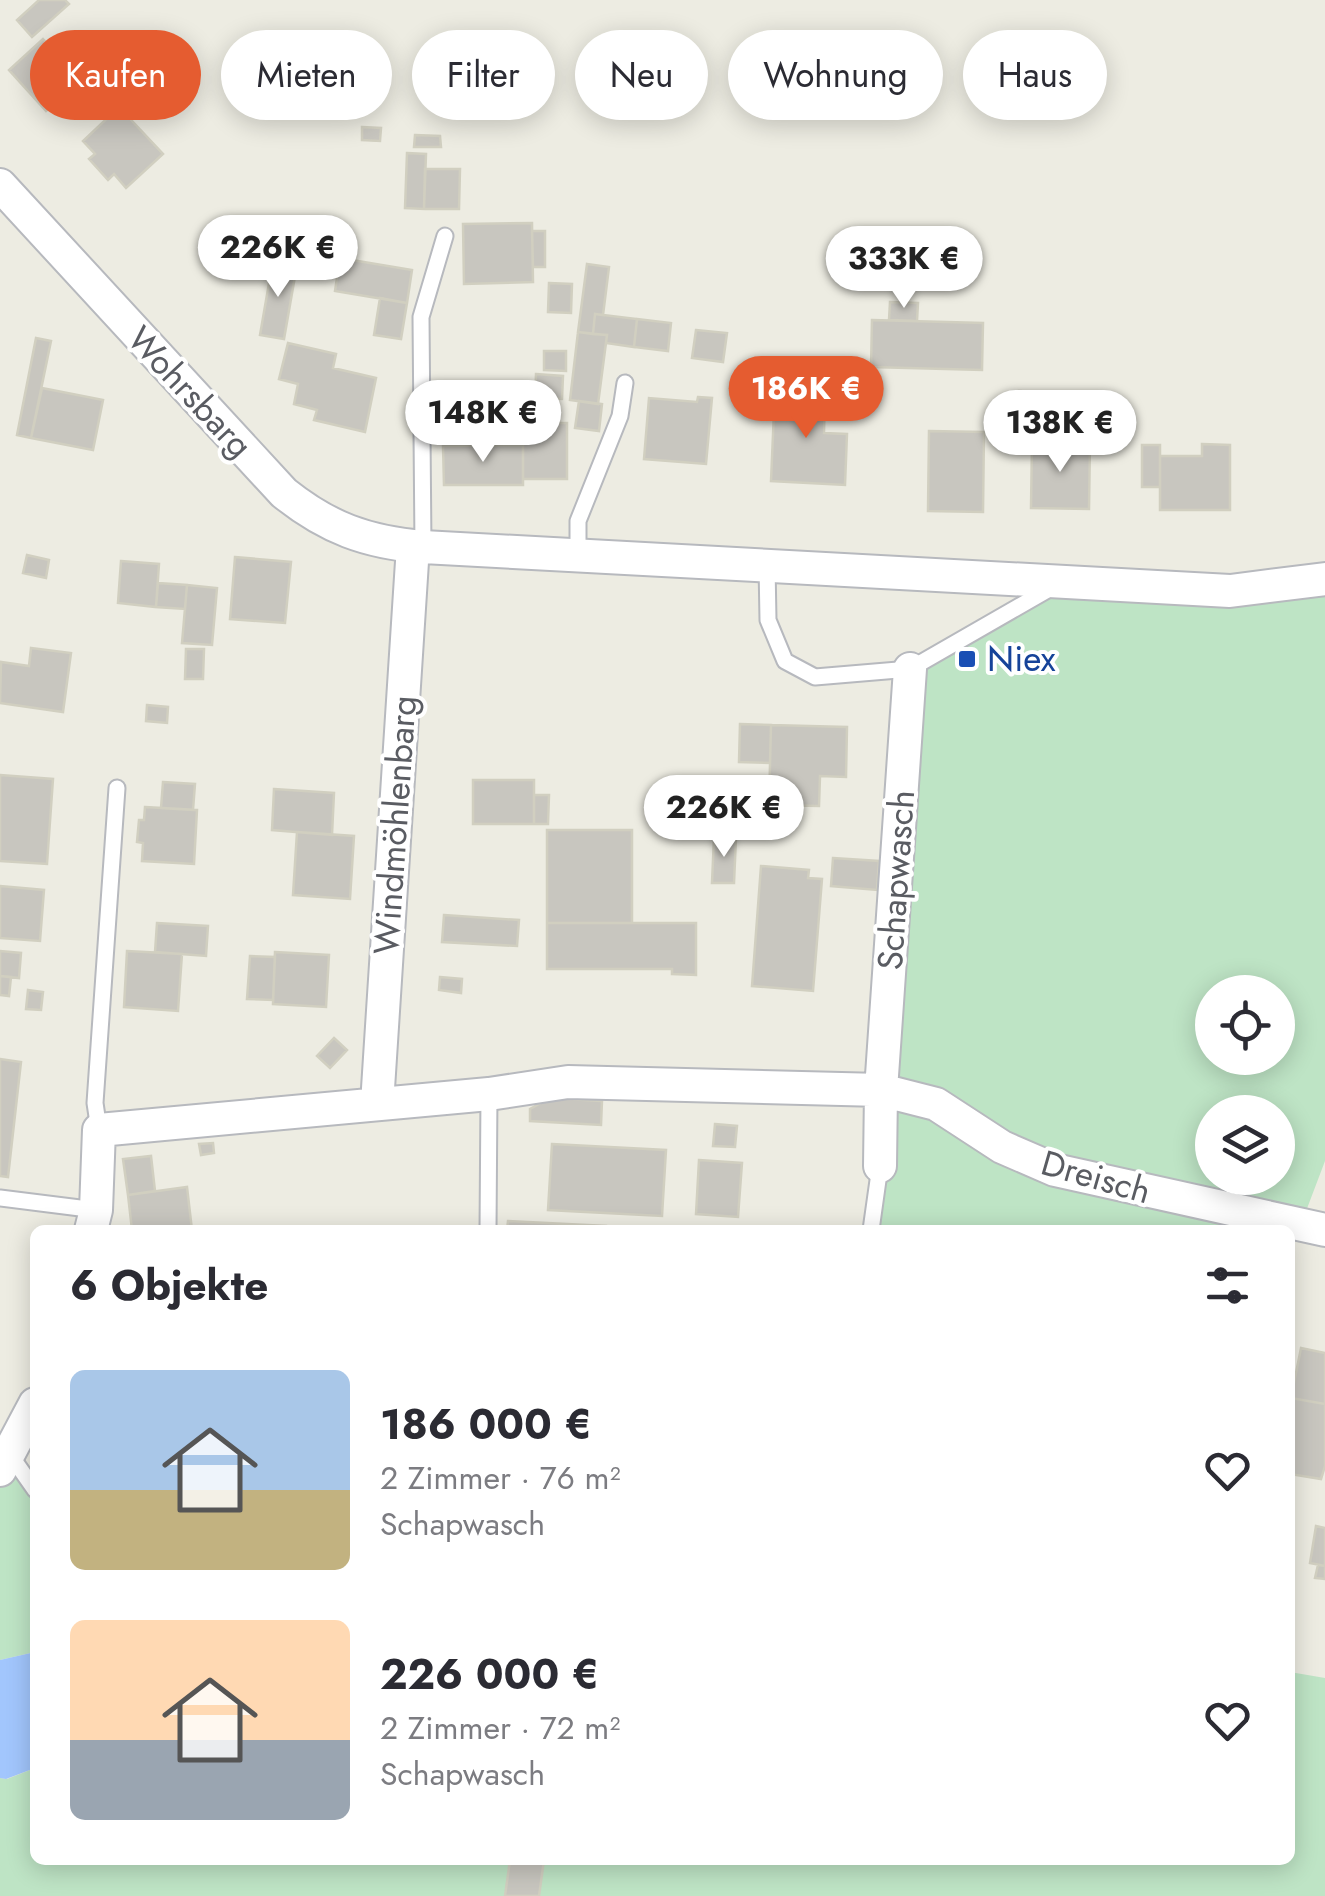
<!DOCTYPE html>
<html lang="de">
<meta charset="utf-8">
<style>
body{margin:0;font-family:Jost,sans-serif;background:#f2f2f3;color:#2b2b33;height:100vh;display:flex;flex-direction:column;font-size:38px;white-space:nowrap}
*{box-sizing:border-box;margin:0}
p{font-size:32px;color:#7c7c81}
.icon{flex:none;width:55px;height:55px;fill:none;stroke:currentColor;stroke-width:2;stroke-linecap:round;stroke-linejoin:round}
.map{position:relative;flex:1;overflow:hidden}
.drawer{position:absolute;left:30px;top:1225px;width:1265px;height:640px;display:flex;flex-direction:column;background:#fff;border-radius:15px;box-shadow:0 5px 25px #0003}
.drawer>*{flex:none}
.top-card{position:absolute;left:30px;top:30px;width:1265px;height:90px;display:flex;gap:20px}
.controls{position:absolute;left:1195px;top:975px;display:grid;gap:20px}
.controls a{display:grid;place-items:center;width:100px;height:100px;border-radius:50%;background:#fff;box-shadow:0 5px 25px #0003;font-size:50px}
.price{position:absolute;translate:-50% -85px;padding:0 22px;border-radius:35px;background:#fff;color:#222;font-size:32px;line-height:65px;filter:drop-shadow(0 2px 5px #0008)}
.price::after{content:'';position:absolute;left:50%;top:60px;width:30px;height:22px;margin-left:-15px;background:inherit;clip-path:polygon(0 0,100% 0,50% 100%)}
.price.current{background:#e55c30;color:#fff}
ul{padding:0;list-style:none}
li{display:flex;align-items:center;gap:30px;height:250px;padding:0 40px}
li span{display:grid;place-items:center;flex:none;width:280px;height:200px;border-radius:15px;color:#555}
li>.icon{margin-inline-start:auto}
span .icon{width:120px;height:120px;fill:#fffc;stroke-width:1}
li b{font-size:42px}
h2{display:flex;justify-content:space-between;align-items:center;height:120px;padding:0 40px;font-size:42px}
.pill{padding:0 35px;border-radius:45px;background:#fff;box-shadow:0 5px 25px #0003;font-size:35px;line-height:90px}
.pill.current{background:#e55c30;color:#fff}
.map>svg:first-child{display:block}
</style>
<div class="map">
<svg width="1325" height="1896" viewBox="0 0 1325 1896">
<rect width="100%" height="100%" fill="#edece2"/>
<path fill="#bee4c5" fill-rule="evenodd" d="M1325,579V1161L1300,1227L1290,1241V1230H873L910,669L1061,582ZM1212,992H1278V1058H1212ZM1212,1112H1278V1178H1212Z
M11,1453L35,1490V1652L0,1660V1470Z
M1290,1672L1325,1678V1896H0V1778L7,1779L35,1768V1860H1290Z"/>
<path fill="#a2c6fd" d="M35,1652V1768L6,1779L0,1778V1660Z"/>
<path fill="#c8c6bf" stroke="#d1cfc0" stroke-width="2.5" d="M39,0H65L69,4L32,37L17,20Z
M43,39L81,79L46,111L9,70Z
M148,55L163,73L128,104L112,86Z
M119,107L163,154L126,188L114,174L108,180L89,159L95,154L83,141Z
M362,127L381,128L380,141L362,140Z
M415,135L440,136L441,147H414Z
M407,153L426,154L424,209L405,208Z
M425,169H460L459,209H424Z
M532,223L533,282L464,284L463,224Z
M532,231H545V267H533Z
M340,258L412,270L407,303L335,291Z
M273,260L297,265L284,339L260,335Z
M587,264L609,267L603,315L595,314L593,334L578,332Z
M549,283L572,284L571,313L548,312Z
M380,298L407,303L401,339L374,335Z
M890,302L918,303L917,321L889,320Z
M595,314L637,319L634,347L606,343L607,335L593,334Z
M637,319L671,323L668,351L634,347Z
M872,320L983,323L982,370L871,367Z
M696,330L727,333L723,362L692,358Z
M578,332L607,335L598,404L570,400Z
M36,338L51,341L31,438L17,435Z
M288,343L336,354L333,368L376,378L365,432L314,420L317,410L294,404L298,384L279,379Z
M544,351H566V371L544,370Z
M536,374L563,376L562,399L535,398Z
M42,388L103,400L93,450L31,438Z
M775,388L825,391L824,433L847,434L845,485L771,481Z
M1019,391L1049,393L1047,431L1017,430Z
M698,397L712,398L706,464L644,459L649,398L697,402Z
M579,401L602,404L599,431L575,428Z
M458,418H483V445L457,446Z
M523,423H567V479H523Z
M929,431L984,432L983,512L928,511Z
M1032,442L1090,443L1089,509L1031,508Z
M1202,444L1230,445V510H1160V456H1202Z
M523,445V485H444L443,446Z
M1142,445H1160V487H1142Z
M27,555L49,560L46,578L23,573Z
M235,557L291,562L285,623L230,619Z
M121,561L159,564L156,607L118,603Z
M158,583L187,585L185,609L156,607Z
M187,585L217,588L212,645L182,643Z
M31,648L71,653L63,712L0,703L1,662L29,666Z
M186,649H204L203,679H185Z
M147,705L168,707L167,723L146,721Z
M740,724L771,725L770,763L739,762Z
M771,725L847,727L846,777L820,776L819,806L769,805Z
M0,775L53,779L47,864L0,861Z
M710,779L733,780L732,808H709Z
M473,780H534V824H473Z
M163,782L195,784L193,810L161,808Z
M274,789L334,793L332,835L272,830Z
M534,795H549L548,824H534Z
M145,807L197,810L194,864L142,861L143,843L137,842L139,820H144Z
M720,815L752,816L751,834L719,833Z
M547,830H632V923H547Z
M297,832L354,836L350,899L293,895Z
M714,837L736,838L734,883H712Z
M833,858L879,861L877,890L831,886Z
M761,866L809,870L808,878L822,879L813,991L752,986Z
M0,886L44,890L40,941L0,938Z
M444,915L519,920L517,946L442,942Z
M157,923L208,926L206,956L155,952Z
M547,923H696V975L672,974V969H547Z
M0,951L21,953L19,978L0,976Z
M127,951L182,954L178,1011L124,1007Z
M275,952L329,955L326,1007L273,1004Z
M250,956L275,957L273,1000L247,999Z
M0,976L11,977L9,996L0,995Z
M440,977L462,979L461,993L439,990Z
M28,990L43,992L41,1010L26,1009Z
M334,1038L347,1050L330,1068L317,1056Z
M0,1059L21,1062L8,1177L0,1176Z
M550,1098L602,1101L601,1125L530,1121V1109Z
M715,1124L737,1126L735,1147L713,1146Z
M213,1143L214,1153L201,1155L199,1144Z
M552,1144L666,1150L662,1216L548,1210Z
M151,1156L155,1191L128,1195L123,1159Z
M699,1160L742,1163L738,1217L696,1214Z
M187,1187L192,1230H132L128,1195Z
M508,1221L606,1226V1230H507Z
M1301,1348L1325,1353V1404L1291,1398Z
M1291,1398L1325,1404V1466L1321,1479L1290,1474Z
M1316,1526L1325,1528V1566L1310,1563Z
M1318,1565L1325,1566V1579L1315,1578Z
M510,1860H544L539,1896H505Z"/>
<g fill="none" stroke-linecap="round" stroke-linejoin="round">
<defs>
<path id="lane" d="M423,547L421,317L445,236
M578,556V521L620,416L625,383
M767,565L768,620L785,661L815,677L910,669L1051,588
M99,1130L95,1103L117,788
M0,1198L96,1210
M488,1230L489,1094
M871,1230L880,1166
M9,1453L35,1490"/>
<path id="street" d="M0,185L284,493C328,528 366,542 423,547L1230,591L1325,579
M377,1104L413,546
M880,1166L881,1090L910,669
M91,1230L96,1210L99,1130L489,1094L568,1082L881,1090L936,1104L1002,1147L1055,1170L1325,1230
M0,1470L35,1404"/>
</defs>
<use href="#lane" stroke="#b7b9be" stroke-width="19"/>
<use href="#street" stroke="#b7b9be" stroke-width="36"/>
<use href="#lane" stroke="#fff" stroke-width="15"/>
<use href="#street" stroke="#fff" stroke-width="32"/>
</g>
<rect fill="#1a4fb4" stroke="#fff" stroke-width="4" x="957" y="649" width="20" height="20" rx="5"/>
<g text-anchor="middle" stroke-width="8" stroke-linejoin="round" paint-order="stroke">
<g font-size="35" fill="#5a5c62" stroke="#fff">
<text transform="translate(190 392) rotate(47)" y="12">Wohrsbarg</text>
<text transform="translate(395 825) rotate(-86)" y="12">Windmöhlenbarg</text>
<text transform="translate(896 880) rotate(-86)" y="12">Schapwasch</text>
<text transform="translate(1096 1177) rotate(16)" y="12">Dreisch</text>
</g>
<g font-size="35" fill="#164399" stroke="#fff" text-anchor="start">
<text x="987" y="671">Niex</text>
</g>
</g>
</svg>
<div class="controls">
<a><svg class="icon" aria-label="locate" viewBox="0 0 24 24"><circle cx="12" cy="12" r="6"/><path d="M12 2v4M12 18v4M2 12h4M18 12h4"/></svg></a>
<a><svg class="icon" aria-label="layers" viewBox="0 0 24 24"><path d="M12 4l9 5-9 5-9-5zM3 14l9 5 9-5"/></svg></a>
</div>
<b class="price" style="left:278px;top:300px">226K €</b>
<b class="price" style="left:904px;top:311px">333K €</b>
<b class="price current" style="left:806px;top:441px">186K €</b>
<b class="price" style="left:483px;top:465px">148K €</b>
<b class="price" style="left:1060px;top:475px">138K €</b>
<b class="price" style="left:724px;top:860px">226K €</b>
<div class="top-card">
<a class="pill current">Kaufen</a>
<a class="pill">Mieten</a>
<a class="pill">Filter</a>
<a class="pill">Neu</a>
<a class="pill">Wohnung</a>
<a class="pill">Haus</a>
</div>
<section class="drawer">
<h2>6 Objekte<svg class="icon" aria-label="filters" viewBox="0 0 24 24"><path d="M4 7h16M4 17h16"/><circle cx="9" cy="7" r="2"/><circle cx="15" cy="17" r="2"/></svg></h2>
<ul>
<li><span style="background:linear-gradient(#a9c7e8 60%,#c2b280 0)"><svg class="icon" aria-label="home" viewBox="0 0 24 24"><path d="M3 11l9-7 9 7M6 9v11h12V9"/></svg></span><div><b>186 000 €</b><p>2 Zimmer · 76 m²</p><p>Schapwasch</p></div><svg class="icon" aria-label="heart" viewBox="0 0 24 24"><path d="M12 20l-8-8c-3-5 5-10 8-4 3-6 11-1 8 4z"/></svg></li>
<li><span style="background:linear-gradient(#ffd9b3 60%,#9aa5b1 0)"><svg class="icon" aria-label="home" viewBox="0 0 24 24"><path d="M3 11l9-7 9 7M6 9v11h12V9"/></svg></span><div><b>226 000 €</b><p>2 Zimmer · 72 m²</p><p>Schapwasch</p></div><svg class="icon" aria-label="heart" viewBox="0 0 24 24"><path d="M12 20l-8-8c-3-5 5-10 8-4 3-6 11-1 8 4z"/></svg></li>
</ul>
</section>
</div>
